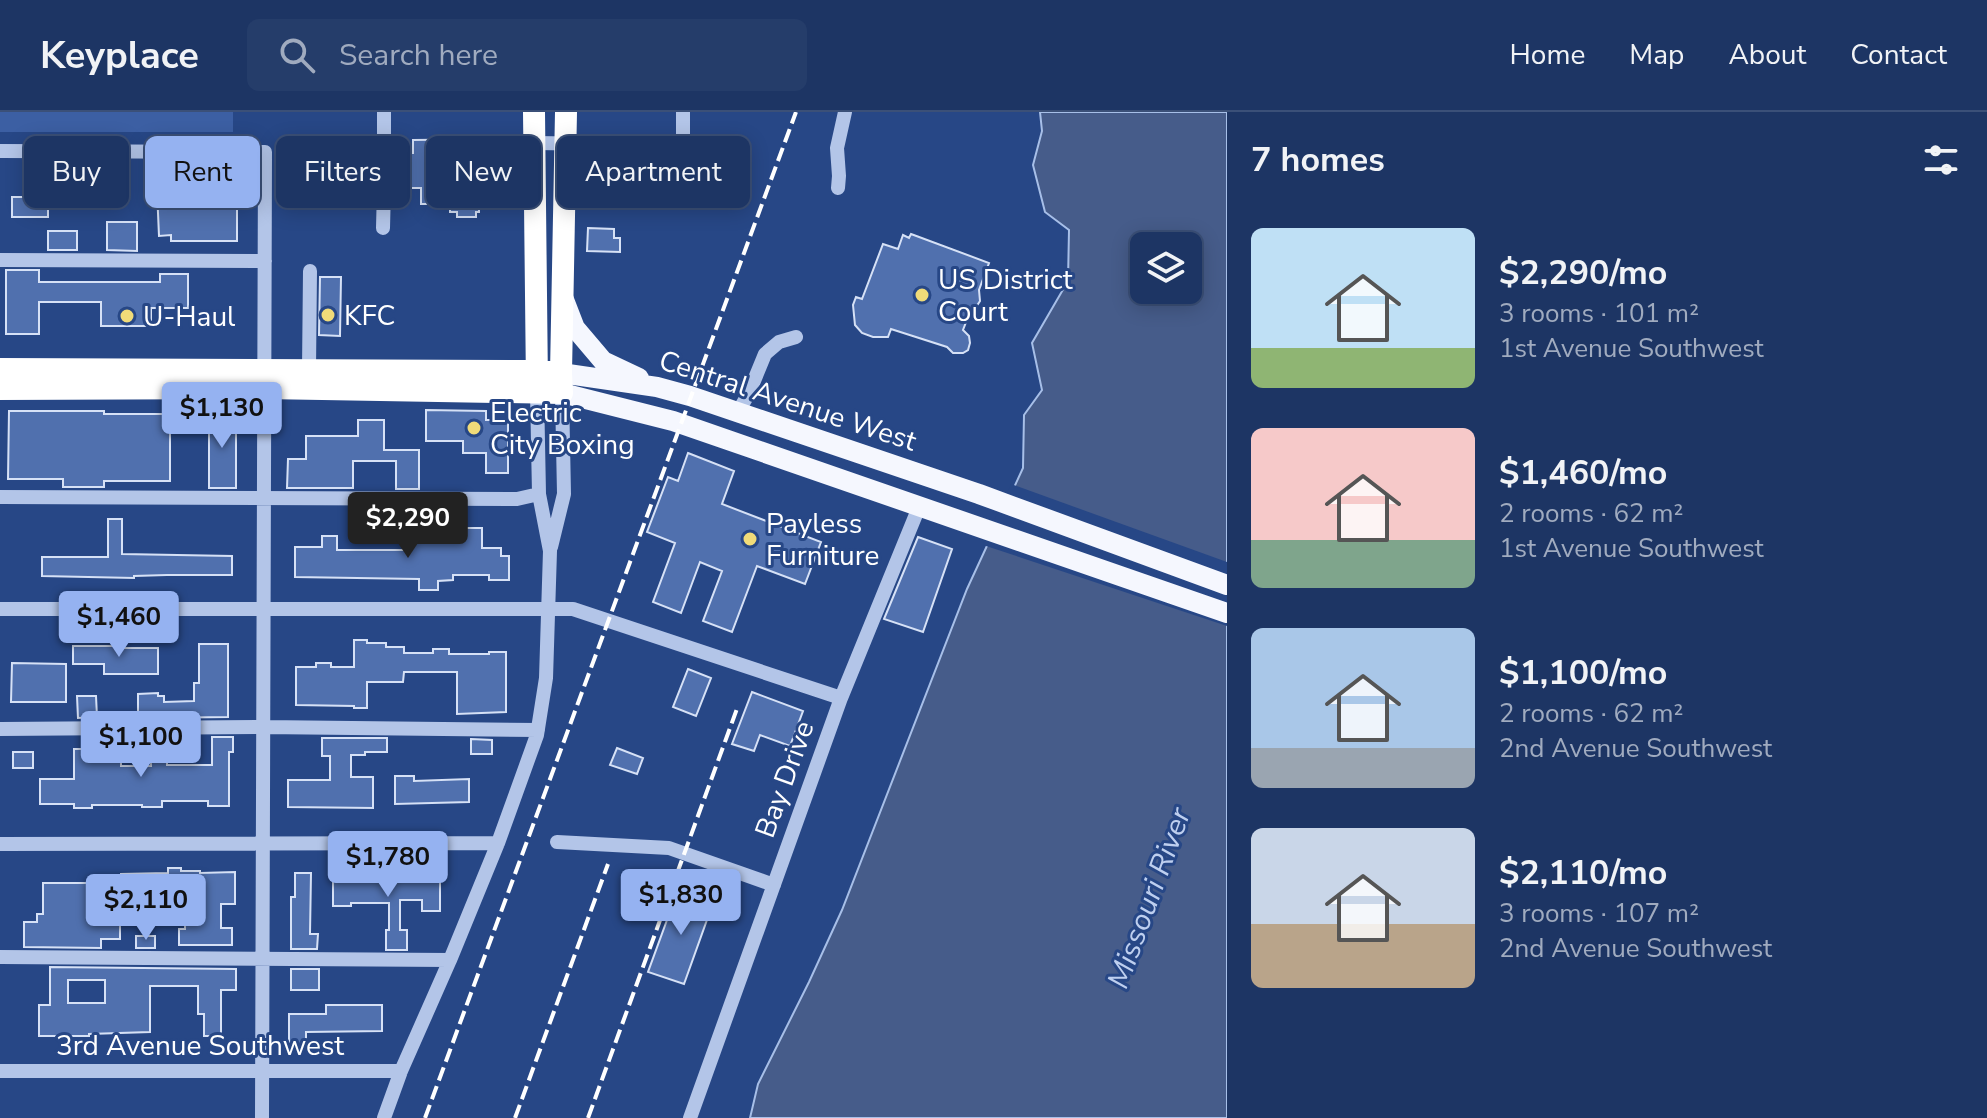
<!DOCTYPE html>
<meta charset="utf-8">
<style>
body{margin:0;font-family:"Nunito Sans",sans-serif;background:#253d6a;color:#f1f3f6;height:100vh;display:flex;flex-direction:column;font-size:30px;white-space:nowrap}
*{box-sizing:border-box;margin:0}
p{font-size:26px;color:#a0abbf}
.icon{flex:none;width:44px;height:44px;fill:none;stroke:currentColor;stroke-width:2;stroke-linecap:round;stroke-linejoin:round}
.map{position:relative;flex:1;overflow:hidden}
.panel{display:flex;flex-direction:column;background:#1d3564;width:760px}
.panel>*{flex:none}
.hud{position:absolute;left:24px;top:24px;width:760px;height:72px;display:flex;gap:16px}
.fabs{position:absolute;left:1130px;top:120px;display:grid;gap:16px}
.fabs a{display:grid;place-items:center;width:72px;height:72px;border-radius:12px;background:#1d3564;box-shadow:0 4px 20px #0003,0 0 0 2px #3b5078;font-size:40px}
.price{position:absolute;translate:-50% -68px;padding:0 18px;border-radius:8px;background:#95b2f1;color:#111;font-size:26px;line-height:52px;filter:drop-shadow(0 2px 4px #0008)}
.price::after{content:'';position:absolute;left:50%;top:48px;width:24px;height:18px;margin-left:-12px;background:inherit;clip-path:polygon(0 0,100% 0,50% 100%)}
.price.on{background:#222;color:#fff}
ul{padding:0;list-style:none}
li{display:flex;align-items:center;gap:24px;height:200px;padding:0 24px}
li span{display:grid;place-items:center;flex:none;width:224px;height:160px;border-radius:12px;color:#555}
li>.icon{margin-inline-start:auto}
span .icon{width:96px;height:96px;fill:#fffc;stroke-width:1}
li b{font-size:34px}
h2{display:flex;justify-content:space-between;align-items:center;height:96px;padding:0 24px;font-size:34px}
.pill{padding:0 28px;border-radius:12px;background:#1d3564;box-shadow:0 4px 20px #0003,0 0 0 2px #3b5078;font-size:28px;line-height:72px}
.pill.on{background:#95b2f1;color:#111}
header{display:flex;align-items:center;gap:48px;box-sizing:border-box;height:112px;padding:0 40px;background:#1d3564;border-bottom:2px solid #3b5078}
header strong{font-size:38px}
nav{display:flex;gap:44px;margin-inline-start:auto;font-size:28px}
.search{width:560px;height:72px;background:#253d6a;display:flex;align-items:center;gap:20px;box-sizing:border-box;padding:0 28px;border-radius:12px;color:#a0abbf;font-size:30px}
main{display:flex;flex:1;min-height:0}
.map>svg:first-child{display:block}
</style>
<header>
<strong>Keyplace</strong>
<div class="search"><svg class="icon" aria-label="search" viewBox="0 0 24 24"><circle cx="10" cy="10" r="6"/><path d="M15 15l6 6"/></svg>Search here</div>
<nav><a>Home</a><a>Map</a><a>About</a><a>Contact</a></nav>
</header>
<main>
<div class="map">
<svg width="1227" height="1006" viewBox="0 0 1227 1006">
<rect width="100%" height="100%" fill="#274786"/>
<path fill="#3c5fa3" d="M0,0H233V20H0Z"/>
<path fill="#465c8a" stroke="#a7bfe8" stroke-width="2" fill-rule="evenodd" d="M1040,0H1227V1006H750L758,972L809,870L842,798L967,477L1023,356L1024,303L1042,278L1032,231L1068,169L1069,118L1045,100L1033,53L1042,19ZM1144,134H1188V178H1144Z"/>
<path fill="#274786" d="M1011,372L1227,450V514L983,433Z"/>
<path fill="#5070ae" stroke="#d6e1f6" stroke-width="2" fill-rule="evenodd" d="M512,27L513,93H479V100H476V105H457V100H450V92H421V76H394L390,68L383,66L376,70L374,76H366V41H374L378,49L385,51L392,47L394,41H413V28Z
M43,60H69V79H54V96H48V105H12V85H43Z
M106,60H124V83H106Z
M171,61H208V77H237V129H171V123L159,124L157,78H171Z
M596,66H622V86H596Z
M107,110H137V139L107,138Z
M588,116L614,117V126H620V140L587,139Z
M48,119H77V138H48Z
M911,122L989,151L979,178L980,189L976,195L970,200L963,218L969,224L970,231L968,238L963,241H953L947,235L891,217L888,225H873L862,221L855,213L853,193L856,185L862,187L883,132L898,137L903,123L909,126Z
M6,158H39V170H160V162H188V196H151V214H101V190H39V222H6Z
M320,165H341L340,224L319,223Z
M426,298L486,299V308H508V361H486V341H463V329H426Z
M9,299H104V302H170V369H104V375H63V367H8Z
M209,300H236V376H209Z
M358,308H384V338H419V377H396V349H353V376H287L288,347H306V324H358Z
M688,341L734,359L722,392L821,430L805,472L757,454L732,520L703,509L722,459L700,450L681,501L653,490L675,431L647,420L668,365L678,369Z
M378,396L394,397V406H378Z
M108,407H122V442L232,444V463H167L134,464V466L42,464V445H108Z
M454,416H482V436H501V444H509V468H489V463H453V468L438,469V478H419V467L295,465V435H322V424H337V438H405V431H419V419L449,420V418Z
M918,425L952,437L923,520L884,507Z
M354,528H367V531H386V535H404V541H433V537H449V542H489V540H506V600L457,602V560H404L403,570H367V596H354V594L296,593V555H316V551H331V555H354Z
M199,532H228V605L151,606V603H138V582L158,581V584H164V590L194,589V571H199Z
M73,534H118V536H158V562H104V552H73Z
M12,551L66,552V590H11Z
M688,557L711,566L696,604L673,595Z
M752,580L803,599L790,634L760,623L754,639L732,632Z
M77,584H96L97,605L78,606Z
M212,625H233V640H229V694H208V689H162V695H142V693H92V696H74V692H40V667H74V637H106V626H121V654H151V626H167V653H212Z
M322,626H387V640H365V643H351V665H373V696L288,695V668H330V644H322Z
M471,627L492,628V642H471Z
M617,636L643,646L637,662L610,653Z
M13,640H33V656H13Z
M395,664H414V669L469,667V690L395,692Z
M168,756H181V759H200V761L235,760V792H221V816H232V833H179V817H185V781H154V793H135V799L121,800V762L168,761Z
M295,761H311L310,822H318L317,837H291V785H295Z
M360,763H376V768H422V763H440V799H422V788H400V818H407V838H386V818H389V791H351V794H333V764Z
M43,771H89L90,776H98V809H120V827H101V836L24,835V810H37V802H43Z
M678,778L713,791L684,872L648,860Z
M136,824H155V836H136Z
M50,855L236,857V878H221V924H204V902H198V874H150V920L89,922V924H39V893H50ZM68,868H105V891H68Z
M291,857H319V878H291Z
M326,893H382V919L306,920V934H289V902H326Z"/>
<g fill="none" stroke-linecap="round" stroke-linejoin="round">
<path stroke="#476398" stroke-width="14" stroke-dasharray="14 7" stroke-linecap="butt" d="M384,41V76"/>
<path stroke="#b3c5e8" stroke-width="14" d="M384,0V41
M534,31L683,33V0
M0,39L265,40L262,1006
M838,76L839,64L837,36L845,0
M383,116L384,76
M0,148L265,149
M309,257L310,159
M738,300L749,281L765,242L779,230L796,225
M0,385L517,387L539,382
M551,435L564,382L562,281
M0,497H573L841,586
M0,617L263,615L538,618
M557,730L669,736L774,773
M0,732L498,731
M0,845L450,848
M0,959H401
M384,1006L401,959L450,848L498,731L537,623L546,566L550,439L539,382L537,279
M690,1006L841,586L919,395"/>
<path stroke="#f5f7fe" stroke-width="20" d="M563,185L575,216L603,249L639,266
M561,261L657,275L690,284L979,382L1227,473
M562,281L673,309L1227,501"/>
<path stroke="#fff" stroke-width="22" d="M534,0L537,274
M0,257L536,259L561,261
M0,277L264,276L562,281L561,261L566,0"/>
<path stroke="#fff" stroke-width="4" stroke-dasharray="14 6" stroke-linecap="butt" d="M425,1006L796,0
M515,1006L608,752
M588,1006L738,594"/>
</g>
<g fill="#f0db79" stroke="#274786" stroke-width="3">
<circle cx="922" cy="183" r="8"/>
<circle cx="328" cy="203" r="8"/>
<circle cx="127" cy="204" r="8"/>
<circle cx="474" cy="316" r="8"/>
<circle cx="750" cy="427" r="8"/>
</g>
<g text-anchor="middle" stroke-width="6" stroke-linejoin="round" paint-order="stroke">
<g font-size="28" fill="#fff" stroke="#274786" text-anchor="start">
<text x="938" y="177">US District<tspan x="938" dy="32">Court</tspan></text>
<text x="344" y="213">KFC</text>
<text x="143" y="214">U-Haul</text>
<text x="490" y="310">Electric<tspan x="490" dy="32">City Boxing</tspan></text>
<text x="766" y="421">Payless<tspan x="766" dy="32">Furniture</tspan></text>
</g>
<g font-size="28" fill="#fff" stroke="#274786">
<text transform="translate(788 288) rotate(18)" y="10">Central Avenue West</text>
<text transform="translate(784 667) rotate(-70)" y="10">Bay Drive</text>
<text x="200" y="943">3rd Avenue Southwest</text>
</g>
<g font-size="30" font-style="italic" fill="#becfef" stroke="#274786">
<text transform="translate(1149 786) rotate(-70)" y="10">Missouri River</text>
</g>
</g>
</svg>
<div class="fabs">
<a><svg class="icon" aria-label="layers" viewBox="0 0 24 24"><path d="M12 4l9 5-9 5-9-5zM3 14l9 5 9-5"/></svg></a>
</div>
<b class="price" style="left:222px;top:338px">$1,130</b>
<b class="price on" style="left:408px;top:448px">$2,290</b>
<b class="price" style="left:119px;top:547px">$1,460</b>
<b class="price" style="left:141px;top:667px">$1,100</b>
<b class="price" style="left:388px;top:787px">$1,780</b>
<b class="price" style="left:681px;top:825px">$1,830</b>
<b class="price" style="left:146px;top:830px">$2,110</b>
<div class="hud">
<a class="pill">Buy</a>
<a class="pill on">Rent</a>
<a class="pill">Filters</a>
<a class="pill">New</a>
<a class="pill">Apartment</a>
</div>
</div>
<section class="panel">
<h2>7 homes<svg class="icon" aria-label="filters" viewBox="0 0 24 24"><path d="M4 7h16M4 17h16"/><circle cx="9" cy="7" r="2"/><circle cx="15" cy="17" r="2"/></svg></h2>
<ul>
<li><span style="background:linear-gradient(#bfe0f5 75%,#8fb573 0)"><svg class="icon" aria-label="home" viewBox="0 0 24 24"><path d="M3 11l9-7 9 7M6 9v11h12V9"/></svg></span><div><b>$2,290/mo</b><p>3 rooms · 101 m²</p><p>1st Avenue Southwest</p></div></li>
<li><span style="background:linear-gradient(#f6c9c9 70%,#7fa58c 0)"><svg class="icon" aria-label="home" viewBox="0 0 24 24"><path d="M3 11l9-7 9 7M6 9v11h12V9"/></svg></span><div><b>$1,460/mo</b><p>2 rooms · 62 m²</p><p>1st Avenue Southwest</p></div></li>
<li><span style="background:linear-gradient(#a9c7e8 75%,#9aa5b1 0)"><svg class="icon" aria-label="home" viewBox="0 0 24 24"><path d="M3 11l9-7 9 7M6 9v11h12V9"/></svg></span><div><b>$1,100/mo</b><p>2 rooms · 62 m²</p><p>2nd Avenue Southwest</p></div></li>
<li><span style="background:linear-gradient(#c9d6e8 60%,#b9a48a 0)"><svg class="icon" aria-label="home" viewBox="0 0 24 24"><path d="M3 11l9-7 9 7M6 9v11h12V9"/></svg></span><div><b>$2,110/mo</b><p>3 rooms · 107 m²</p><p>2nd Avenue Southwest</p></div></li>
</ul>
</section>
</main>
